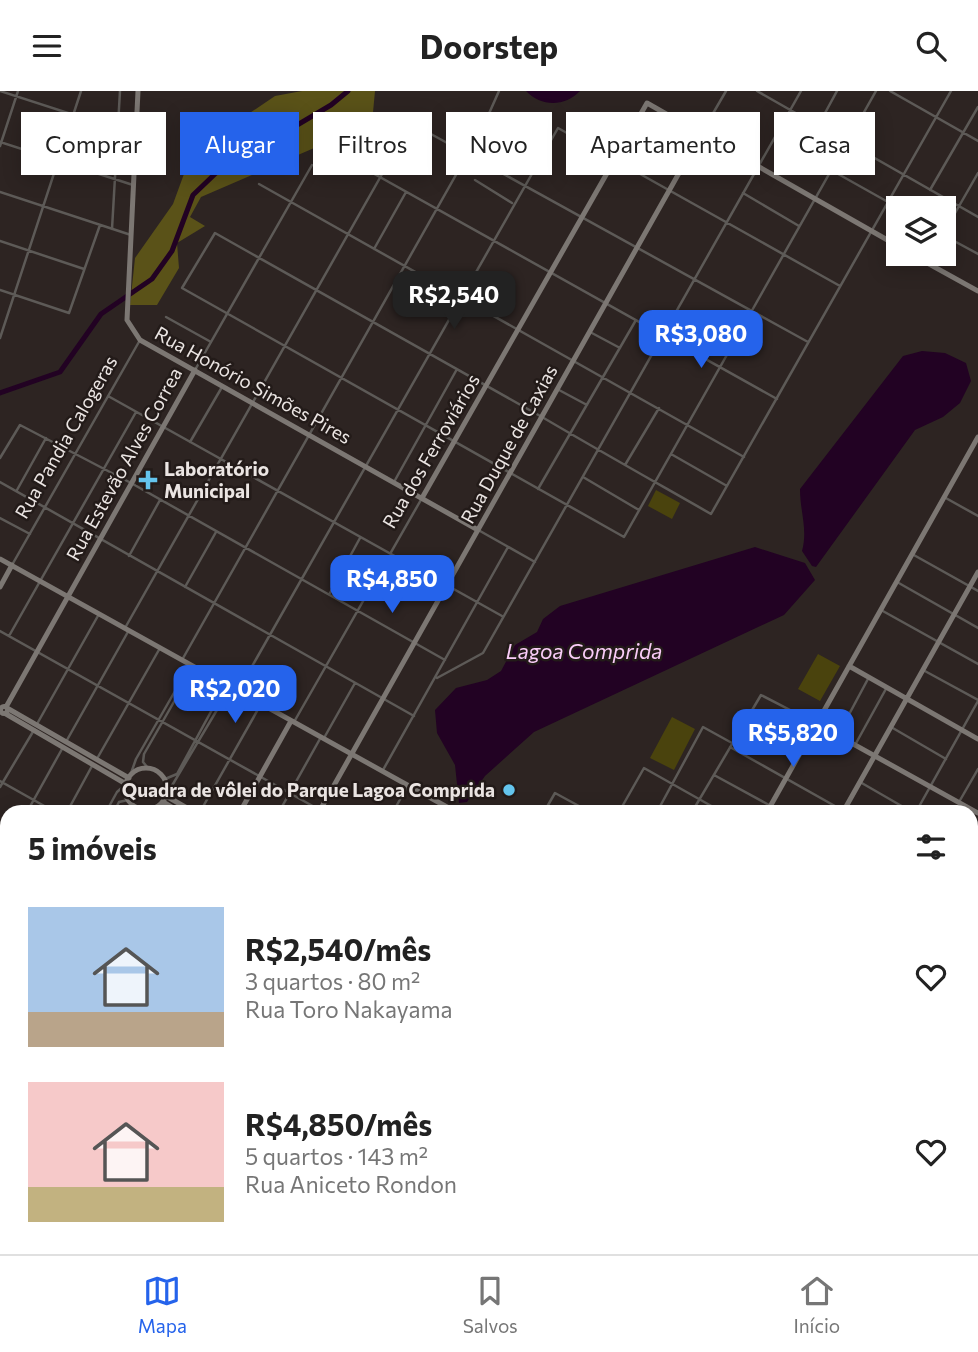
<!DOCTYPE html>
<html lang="pt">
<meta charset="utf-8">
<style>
body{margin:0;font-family:Commissioner,sans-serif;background:#f6f6f6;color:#222;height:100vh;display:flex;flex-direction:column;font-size:26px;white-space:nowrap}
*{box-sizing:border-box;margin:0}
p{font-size:23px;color:#767676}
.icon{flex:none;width:38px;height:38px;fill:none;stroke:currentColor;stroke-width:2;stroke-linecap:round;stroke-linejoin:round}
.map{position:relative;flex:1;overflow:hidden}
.sheet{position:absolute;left:0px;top:714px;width:978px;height:450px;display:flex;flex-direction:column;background:#fff;border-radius:21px 21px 0 0;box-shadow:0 4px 18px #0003}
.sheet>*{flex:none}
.banner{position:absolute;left:21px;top:21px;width:936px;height:63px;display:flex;gap:14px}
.fabs{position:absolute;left:886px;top:105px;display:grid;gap:14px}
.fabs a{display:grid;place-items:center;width:70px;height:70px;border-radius:0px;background:#fff;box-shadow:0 4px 18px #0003;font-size:35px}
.price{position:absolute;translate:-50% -60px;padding:0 16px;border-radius:14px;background:#2563eb;color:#fff;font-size:23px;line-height:46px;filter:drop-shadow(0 2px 4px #0008)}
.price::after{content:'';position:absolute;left:50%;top:42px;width:21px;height:16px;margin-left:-10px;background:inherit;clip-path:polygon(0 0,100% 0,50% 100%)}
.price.active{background:#222;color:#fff}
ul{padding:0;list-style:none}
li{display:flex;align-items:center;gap:21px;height:175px;padding:0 28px}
li span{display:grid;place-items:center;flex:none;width:196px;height:140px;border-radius:0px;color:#555}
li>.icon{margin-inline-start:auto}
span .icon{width:84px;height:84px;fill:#fffc;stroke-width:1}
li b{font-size:30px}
h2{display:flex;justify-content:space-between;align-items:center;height:84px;padding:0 28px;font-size:30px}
.tag{padding:0 24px;border-radius:0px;background:#fff;box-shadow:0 4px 18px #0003;font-size:24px;line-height:63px}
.tag.active{background:#2563eb;color:#fff}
header{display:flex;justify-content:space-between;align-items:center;height:91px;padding:0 28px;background:#fff;font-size:32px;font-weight:700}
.menu{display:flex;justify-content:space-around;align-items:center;height:98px;border-top:2px solid #e0e0e0;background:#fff;font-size:19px;color:#767676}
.menu a{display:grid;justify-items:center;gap:4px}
.menu .active{color:#2563eb}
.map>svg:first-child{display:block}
</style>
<header><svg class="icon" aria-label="menu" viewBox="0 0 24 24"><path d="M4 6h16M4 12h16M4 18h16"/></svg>Doorstep<svg class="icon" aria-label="search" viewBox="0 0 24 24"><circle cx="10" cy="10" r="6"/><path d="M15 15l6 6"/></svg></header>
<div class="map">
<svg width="978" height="1163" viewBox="0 0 978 1163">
<rect width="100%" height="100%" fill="#2d2422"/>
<path fill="#4a430d" d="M656,399L680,412L672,428L648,415Z
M818,563L840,575L820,610L798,598Z
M672,626L695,638L674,679L650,667Z
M0,917L7,921V985L0,981Z
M971,921L978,925V960L971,956Z"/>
<path fill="#5a5218" d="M302,0H375L372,32L201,106L190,126L205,135L177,152L179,177L157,214H130L135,167L173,113L192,61L275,5Z
M971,1109L978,1111V1163H880L886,1157H971Z"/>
<path fill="#220223" d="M526,0H580C565,16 541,16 526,0Z
M922,260L945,262L966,272L971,290L960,312L943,326L915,339L816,476L812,475L802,460C808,438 800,421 800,398L903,265Z
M755,456L805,472L815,489L784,524L534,641L485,685L467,711L459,712L455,674L437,642L435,619L456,597L487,589L501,580L515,554L537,541L543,528L560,515Z"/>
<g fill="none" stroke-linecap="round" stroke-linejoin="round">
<path stroke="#220223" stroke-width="5" d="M0,302L60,281L101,223L152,188L172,160L193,104L216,82L331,14L348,0
M971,1139L978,1135
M926,1163L938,1157"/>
<path stroke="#5d5a57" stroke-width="2.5" d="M0,0L136,44
M757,0L978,126
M876,0C792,149 708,297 624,446L182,197L215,142L542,326C598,359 655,391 711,423L951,0
M890,0L978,50
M818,35L837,0
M631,40L685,72
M701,43L726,0
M0,51L133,94
M0,55L18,0
M338,75L344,66L777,308
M831,79L888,111
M475,89L512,112
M259,93L744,366
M930,99L978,16
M0,101L131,144
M743,102L799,135
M112,138L120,0
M943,143L978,82
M943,144L978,163
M0,150L84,178
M374,158L406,101
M927,172L932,163
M0,199L69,222L100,134
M166,226L211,251
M590,241L620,257
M0,247L81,0
M195,279L312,74
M559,299L587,314
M108,305L502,525
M190,351L222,296
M671,363L727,395
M0,367L20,334L131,392L445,569
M625,374L659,317
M583,386L639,419
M0,391L414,625
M394,391L457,278
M538,398L636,229
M17,399L46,347
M944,406L978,425
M0,427L30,443
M480,440L535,471
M912,463L978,500
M129,465L160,409
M12,474L140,249
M897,491L978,537
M185,496L216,441
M330,502L360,447
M881,519L978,573
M125,537L411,32L808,251
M0,540L318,718
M9,545L136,321
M182,569L483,36L499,0
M923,579L978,609
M437,587L483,562L801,0
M238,600L558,37L840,195
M746,629L801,660
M294,631L422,407
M37,633L99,523
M891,636L946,668
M838,644L869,586
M324,647L355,592
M67,649L129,539
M855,654L887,596
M730,656L842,719
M98,666L160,557
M148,677L143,671L144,663L194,576
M383,679L508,456
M714,684L769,714
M130,685L136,668L190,574
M165,688L177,683L226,593
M0,690L55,721
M860,691L912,721
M0,696L34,639
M167,703L230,597
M959,711L978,678
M160,714V721
M147,719L148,721
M27,721L62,658
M67,721L92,675
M106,721L117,701L126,693
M114,721L119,711L128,709
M200,721L261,613
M279,721L321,646
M393,721L407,696
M544,721L555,702L590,721
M619,721L644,677L722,721
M657,721L703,636L732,652
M692,721L761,604L817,633
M916,721L978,610
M0,765L7,769
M2,766L7,758
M971,792L978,795
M971,821L978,809
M0,837L7,841
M971,862L978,866
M971,889L978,877
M0,892L7,879
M0,910L7,914
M0,986L7,989
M971,1017L978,1005
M0,1025L7,1012
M0,1061L7,1065
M971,1086L978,1090
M971,1103L978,1099
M0,1135L7,1139
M39,1157L50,1163
M443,1157L454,1163
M576,1157L587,1163
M698,1157L709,1163
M838,1157L849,1163
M781,1158L789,1163
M367,1163L370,1157
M440,1163L444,1157
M479,1163L482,1157
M515,1163L518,1157
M553,1163L556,1157
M664,1163L668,1157
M703,1163L707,1157
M862,1163L874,1157"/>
<path stroke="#7c7773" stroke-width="5" d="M138,0L127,229L140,249L478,439
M911,163L978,200
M422,407L647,12L898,155
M0,468L456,721
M0,496L12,474
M849,575L978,648
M0.5 619a3.5 3.5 0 1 1 7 0a3.5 3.5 0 1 1-7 0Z
M6,616L195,279
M7,617L129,687
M6,623L126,693
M817,633L978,722
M125 698a21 21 0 1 1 42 0a21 21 0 1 1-42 0Z
M166,705L194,721
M163,711L180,721
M240,721L291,630
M319,721L701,43
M767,721L978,346
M843,721L978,481
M971,756L978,744
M971,1009L978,1013
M0,1155L7,1142
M70,1163L74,1157
M593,1163L597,1157
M741,1163L745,1157"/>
</g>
<g fill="#64c5ee" stroke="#231b19" stroke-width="2.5">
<path d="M144.5 378.5h7v7h7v7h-7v7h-7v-7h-7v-7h7z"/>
<circle cx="509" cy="699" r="7"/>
</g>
<g text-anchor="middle" stroke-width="5" stroke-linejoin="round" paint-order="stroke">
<g font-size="19" fill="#ebe5e3" stroke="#231b19">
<text transform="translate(253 294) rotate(29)" y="7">Rua Honório Simões Pires</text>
<text transform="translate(66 346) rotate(-60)" y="7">Rua Pandia Calogeras</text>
<text transform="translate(509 353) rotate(-61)" y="7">Rua Duque de Caxias</text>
<text transform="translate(431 360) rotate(-60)" y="7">Rua dos Ferroviários</text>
<text transform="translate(124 373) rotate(-61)" y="7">Rua Estevão Alves Correa</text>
</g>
<g font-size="19" font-weight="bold" fill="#ebe5e3" stroke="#231b19" text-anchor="start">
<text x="164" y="385">Laboratório<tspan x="164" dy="22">Municipal</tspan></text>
<text x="495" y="706" text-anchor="end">Quadra de vôlei do Parque Lagoa Comprida</text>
</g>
<g font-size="21" font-style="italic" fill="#faccf8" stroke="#231b19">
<text x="584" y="568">Lagoa Comprida</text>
</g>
</g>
</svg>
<div class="fabs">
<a><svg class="icon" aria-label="layers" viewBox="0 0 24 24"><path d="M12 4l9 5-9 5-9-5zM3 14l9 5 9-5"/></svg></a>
</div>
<b class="price active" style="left:454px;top:240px">R$2,540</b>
<b class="price" style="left:701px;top:279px">R$3,080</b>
<b class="price" style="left:392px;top:524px">R$4,850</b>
<b class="price" style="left:235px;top:634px">R$2,020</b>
<b class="price" style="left:793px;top:678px">R$5,820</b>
<div class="banner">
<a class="tag">Comprar</a>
<a class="tag active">Alugar</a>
<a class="tag">Filtros</a>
<a class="tag">Novo</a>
<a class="tag">Apartamento</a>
<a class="tag">Casa</a>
</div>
<section class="sheet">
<h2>5 imóveis<svg class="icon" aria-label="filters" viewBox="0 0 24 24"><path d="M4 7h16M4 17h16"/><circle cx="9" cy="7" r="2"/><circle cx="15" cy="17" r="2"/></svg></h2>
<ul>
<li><span style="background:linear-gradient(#a9c7e8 75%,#b9a48a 0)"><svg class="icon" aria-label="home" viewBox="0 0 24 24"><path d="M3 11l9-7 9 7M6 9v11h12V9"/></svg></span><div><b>R$2,540/mês</b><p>3 quartos · 80 m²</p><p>Rua Toro Nakayama</p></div><svg class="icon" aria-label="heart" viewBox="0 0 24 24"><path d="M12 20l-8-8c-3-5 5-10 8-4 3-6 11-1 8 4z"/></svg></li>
<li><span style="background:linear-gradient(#f6c9c9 75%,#c2b280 0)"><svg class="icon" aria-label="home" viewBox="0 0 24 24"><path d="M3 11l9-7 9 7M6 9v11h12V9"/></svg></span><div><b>R$4,850/mês</b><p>5 quartos · 143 m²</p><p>Rua Aniceto Rondon</p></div><svg class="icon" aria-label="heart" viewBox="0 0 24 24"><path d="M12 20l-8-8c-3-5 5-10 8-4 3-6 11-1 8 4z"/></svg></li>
</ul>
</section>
</div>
<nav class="menu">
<a class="active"><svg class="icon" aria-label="map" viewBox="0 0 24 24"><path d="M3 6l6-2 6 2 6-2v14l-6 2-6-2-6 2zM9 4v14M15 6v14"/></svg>Mapa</a>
<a><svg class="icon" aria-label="saved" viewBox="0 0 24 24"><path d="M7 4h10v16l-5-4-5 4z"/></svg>Salvos</a>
<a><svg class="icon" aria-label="home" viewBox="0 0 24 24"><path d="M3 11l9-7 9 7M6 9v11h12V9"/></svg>Início</a>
</nav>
